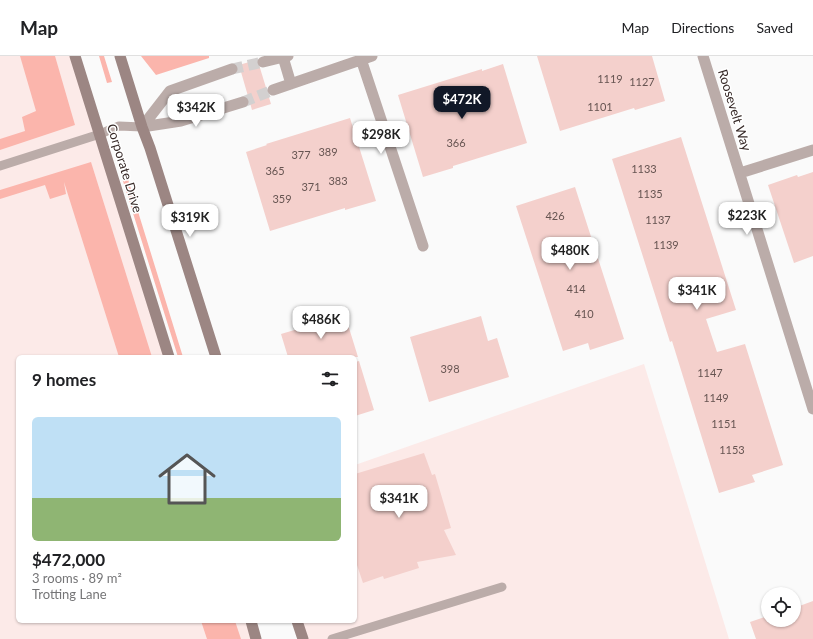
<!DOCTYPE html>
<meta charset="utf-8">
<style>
body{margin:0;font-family:Lato,sans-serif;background:#f2f2f2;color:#202124;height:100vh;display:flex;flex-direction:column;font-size:15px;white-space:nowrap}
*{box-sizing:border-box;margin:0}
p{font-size:13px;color:#757577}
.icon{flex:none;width:22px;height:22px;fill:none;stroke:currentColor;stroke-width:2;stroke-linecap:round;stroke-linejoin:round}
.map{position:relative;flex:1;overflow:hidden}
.sheet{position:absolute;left:16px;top:299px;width:341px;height:268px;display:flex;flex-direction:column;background:#fff;border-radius:6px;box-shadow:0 1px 3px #0004}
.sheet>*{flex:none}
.controls{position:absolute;left:761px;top:531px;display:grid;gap:8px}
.controls a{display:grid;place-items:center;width:40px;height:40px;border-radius:50%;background:#fff;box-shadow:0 1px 3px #0004;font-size:20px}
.price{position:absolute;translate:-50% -34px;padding:0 9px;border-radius:8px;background:#fff;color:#222;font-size:13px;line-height:26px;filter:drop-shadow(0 1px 2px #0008)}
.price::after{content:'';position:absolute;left:50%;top:24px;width:12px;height:9px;margin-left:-6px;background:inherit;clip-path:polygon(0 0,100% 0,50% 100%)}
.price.on{background:#111827;color:#fff}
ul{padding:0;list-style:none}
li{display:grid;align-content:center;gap:8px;height:212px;padding:0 16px}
li span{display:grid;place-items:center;height:124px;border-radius:6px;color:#555}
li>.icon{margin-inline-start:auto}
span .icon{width:72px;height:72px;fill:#fffc;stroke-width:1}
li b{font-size:17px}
h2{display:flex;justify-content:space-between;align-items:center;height:48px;padding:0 16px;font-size:17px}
header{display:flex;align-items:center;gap:24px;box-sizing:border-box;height:56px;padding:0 20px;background:#fff;border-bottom:1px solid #e0e0e0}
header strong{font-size:19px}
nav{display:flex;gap:22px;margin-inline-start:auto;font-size:14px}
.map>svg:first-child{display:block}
</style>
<header>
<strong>Map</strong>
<nav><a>Map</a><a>Directions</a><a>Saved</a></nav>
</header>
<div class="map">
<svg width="813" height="583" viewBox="0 0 813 583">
<rect width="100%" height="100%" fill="#fafafa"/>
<path fill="#fceae8" d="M0,0H75L169,301H18V565H251L256,583H0Z
M644,308L729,583H303L297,565H355V409Z"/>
<path fill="#fbb5ac" d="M20,0H55L75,69L0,94V83L25,75L22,61L36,55Z
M99,0H104L112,26L107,27Z
M141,0H209V2L156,19Z
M91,106L152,301H119L64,126L66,138L50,143L45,129L0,143V134Z
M127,120L183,301H178L122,122Z
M201,565H235L241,583H207Z"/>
<path fill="#f4d0cc" d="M537,0H652L665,45L635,54L634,52L560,75Z
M256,4V8L260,12L271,48L252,54L239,9Z
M503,8L527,87L453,110V112L423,121L398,39L482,13V15Z
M350,62L376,145L345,154V152L270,175L246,96L267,89L266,88Z
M681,81L736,254L706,263L717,296L745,288L783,409L752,419L755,426L719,437L672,285L670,286L612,103Z
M813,116V200L794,207L768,129L797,119L798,121Z
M575,131L624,283L590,294L588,287L563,295L516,150Z
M345,259L358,301H288L281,278Z
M481,260L488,285L497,282L509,321L429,346L410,281Z
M359,305L374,354L355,360V306Z
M424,397L432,419L435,418L451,472L444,474L456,499L417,506L419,512L384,523L383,520L363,527L355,503V418Z
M813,545V583H756L750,566L768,560V564H794V552Z"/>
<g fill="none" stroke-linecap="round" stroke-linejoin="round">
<path stroke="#d3d0d0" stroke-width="11" stroke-dasharray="11 5.5" stroke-linecap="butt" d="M232,13L263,6
M243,46L273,34"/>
<path stroke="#bbaca9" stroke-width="9" d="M0,110L100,78L119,70L142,71
M332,583L502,531"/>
<path stroke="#bbaca9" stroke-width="11" d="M360,0L423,190
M703,0L813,353
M283,1L291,28
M263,6L288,0
M273,34L372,0
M142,71L170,35L232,13
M142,71L181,65L243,46
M740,117L813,94"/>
<path stroke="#9c8683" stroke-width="11" d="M75,0L169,301
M120,0L142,71L150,92L216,301
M251,565L256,583
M297,565L303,583"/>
</g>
<g text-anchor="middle" stroke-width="3" stroke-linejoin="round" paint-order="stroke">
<g font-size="11" fill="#665451">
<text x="610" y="27">1119</text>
<text x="642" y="30">1127</text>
<text x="600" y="55">1101</text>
<text x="456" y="91">366</text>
<text x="328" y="100">389</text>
<text x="301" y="103">377</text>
<text x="644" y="117">1133</text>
<text x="275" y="119">365</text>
<text x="338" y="129">383</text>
<text x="311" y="135">371</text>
<text x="650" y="142">1135</text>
<text x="282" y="147">359</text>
<text x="555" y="164">426</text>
<text x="658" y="168">1137</text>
<text x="666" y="193">1139</text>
<text x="576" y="237">414</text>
<text x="584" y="262">410</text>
<text x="450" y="317">398</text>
<text x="710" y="321">1147</text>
<text x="716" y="346">1149</text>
<text x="724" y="372">1151</text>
<text x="732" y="398">1153</text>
</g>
<g font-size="13" fill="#372a28" stroke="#fff">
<text transform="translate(735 54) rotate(73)" y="5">Roosevelt Way</text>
<text transform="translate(125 112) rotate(73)" y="5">Corporate Drive</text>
</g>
</g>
</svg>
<div class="controls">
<a><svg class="icon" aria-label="locate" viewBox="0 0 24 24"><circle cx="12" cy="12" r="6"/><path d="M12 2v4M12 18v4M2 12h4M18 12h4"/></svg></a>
</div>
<b class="price on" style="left:462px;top:64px">$472K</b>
<b class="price" style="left:196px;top:72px">$342K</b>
<b class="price" style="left:381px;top:99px">$298K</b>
<b class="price" style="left:747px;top:180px">$223K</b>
<b class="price" style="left:190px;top:182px">$319K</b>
<b class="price" style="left:570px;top:215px">$480K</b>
<b class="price" style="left:697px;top:255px">$341K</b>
<b class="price" style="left:321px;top:284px">$486K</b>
<b class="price" style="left:399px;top:463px">$341K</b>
<section class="sheet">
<h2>9 homes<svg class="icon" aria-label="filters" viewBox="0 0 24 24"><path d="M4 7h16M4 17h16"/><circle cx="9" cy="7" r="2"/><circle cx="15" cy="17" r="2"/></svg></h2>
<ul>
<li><span style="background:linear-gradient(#bfe0f5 65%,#8fb573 0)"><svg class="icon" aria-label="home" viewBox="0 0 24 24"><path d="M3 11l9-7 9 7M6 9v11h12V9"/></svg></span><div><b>$472,000</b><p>3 rooms · 89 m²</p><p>Trotting Lane</p></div></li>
</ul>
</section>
</div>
